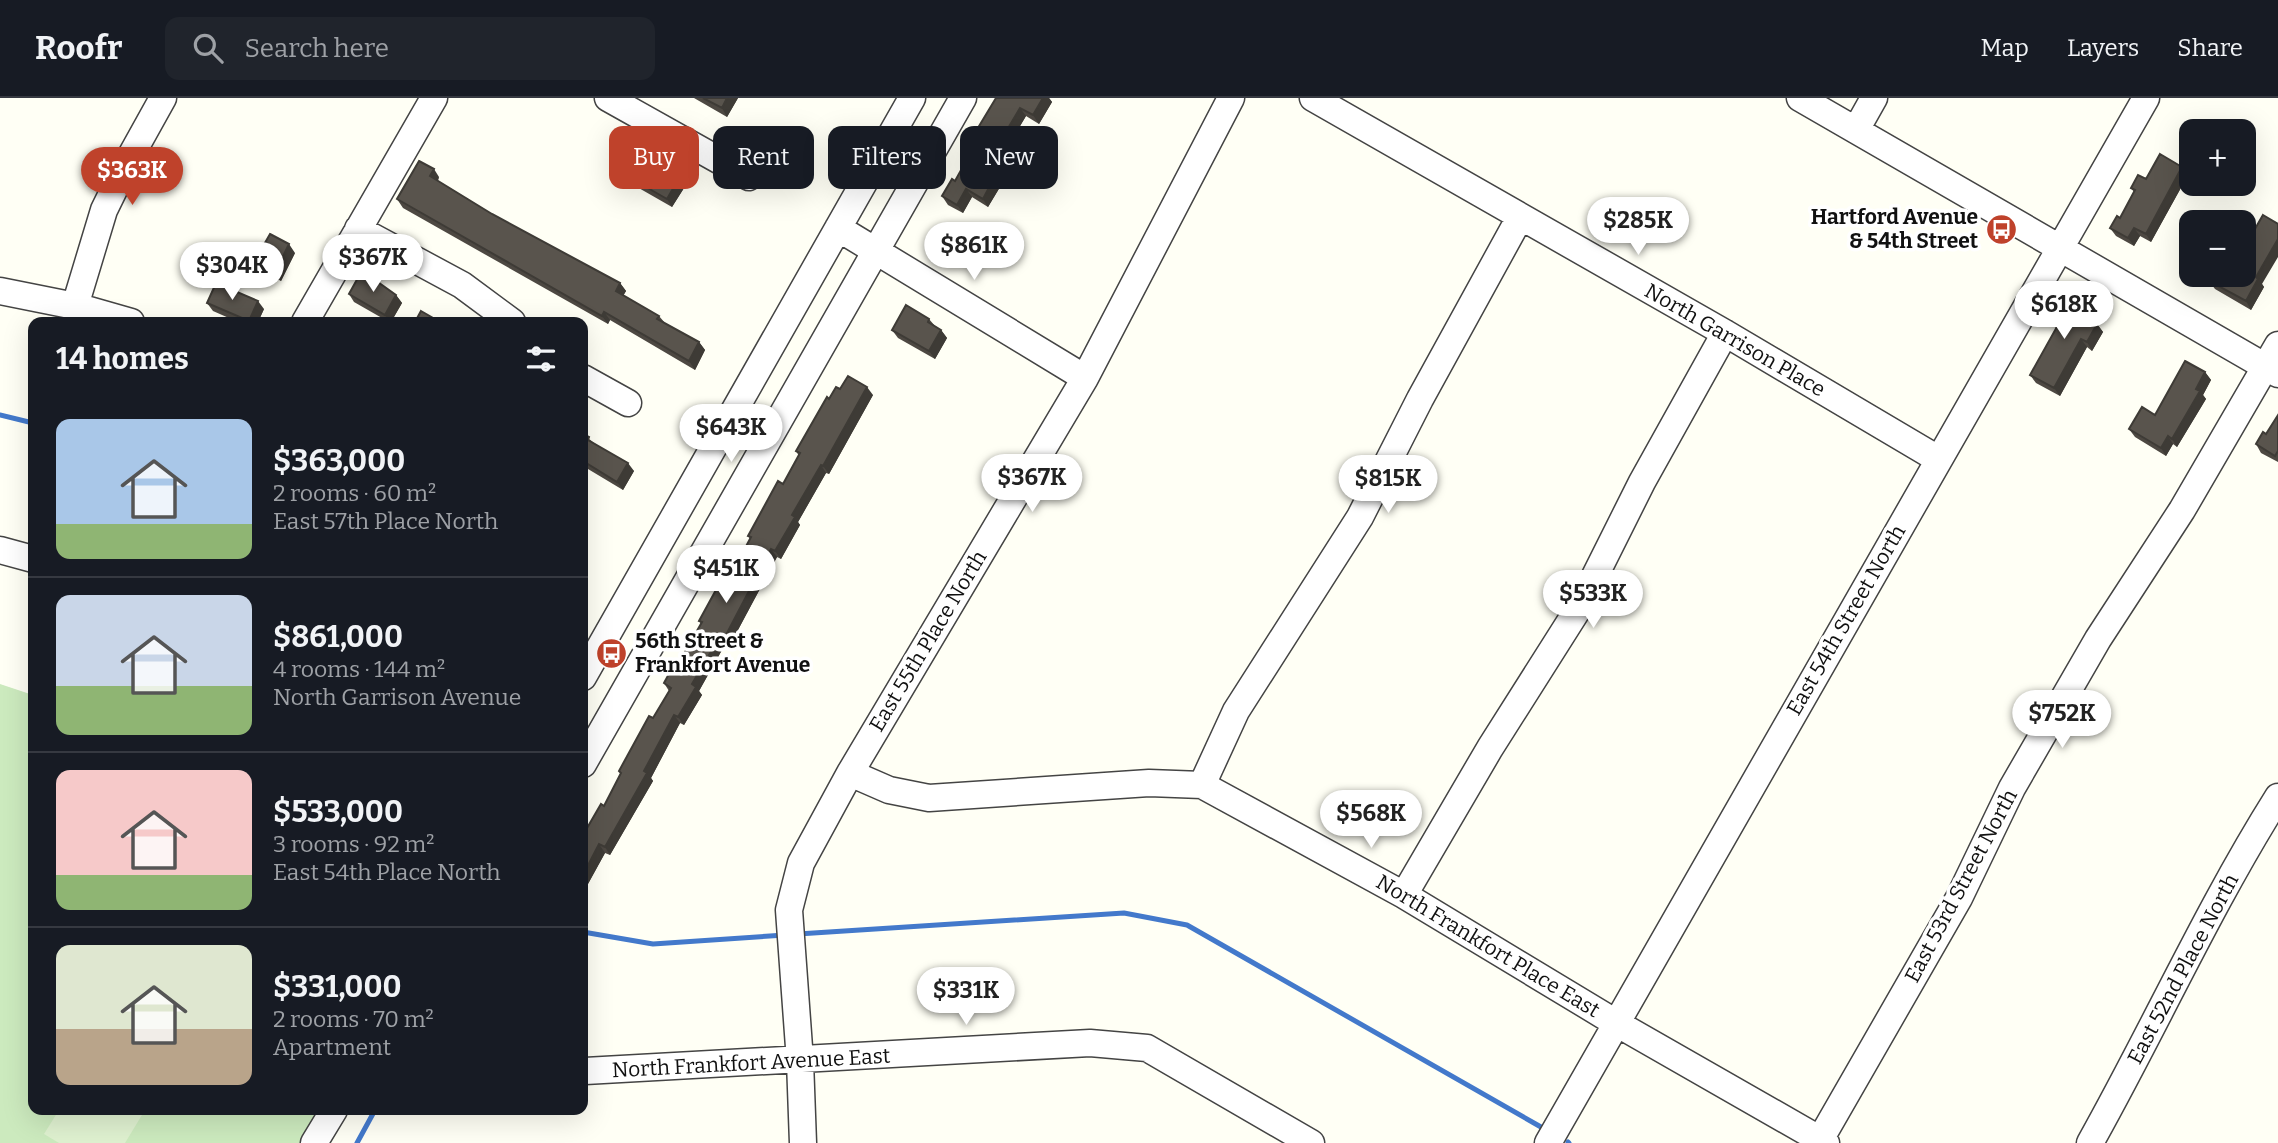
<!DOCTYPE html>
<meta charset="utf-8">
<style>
body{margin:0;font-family:Bitter,serif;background:#20242c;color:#f1f3f6;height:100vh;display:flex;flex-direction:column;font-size:26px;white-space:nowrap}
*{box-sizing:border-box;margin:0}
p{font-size:23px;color:#9ea1a6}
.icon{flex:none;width:38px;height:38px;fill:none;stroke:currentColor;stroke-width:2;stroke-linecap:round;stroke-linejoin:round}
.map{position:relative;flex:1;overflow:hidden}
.details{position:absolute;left:28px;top:219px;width:560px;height:798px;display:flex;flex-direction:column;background:#171b24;border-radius:14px;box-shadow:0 7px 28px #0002}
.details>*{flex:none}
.top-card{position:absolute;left:609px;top:28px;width:665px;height:63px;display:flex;gap:14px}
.tools{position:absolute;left:2179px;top:21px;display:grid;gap:14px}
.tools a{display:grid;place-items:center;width:77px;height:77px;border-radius:14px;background:#171b24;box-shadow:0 7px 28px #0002;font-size:35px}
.price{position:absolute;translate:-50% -60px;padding:0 16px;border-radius:24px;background:#fff;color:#222;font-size:23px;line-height:46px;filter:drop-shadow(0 2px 4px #0008)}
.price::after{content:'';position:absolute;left:50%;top:42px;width:21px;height:16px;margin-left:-10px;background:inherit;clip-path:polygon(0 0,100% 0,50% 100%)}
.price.current{background:#bf422b;color:#fff}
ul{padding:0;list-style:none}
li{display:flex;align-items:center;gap:21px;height:175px;padding:0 28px}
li+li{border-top:2px solid #363941}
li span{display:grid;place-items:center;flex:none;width:196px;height:140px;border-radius:14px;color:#555}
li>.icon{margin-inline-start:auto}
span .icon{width:84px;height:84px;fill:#fffc;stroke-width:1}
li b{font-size:30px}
h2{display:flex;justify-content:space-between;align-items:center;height:84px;padding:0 28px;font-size:30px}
.pill{padding:0 24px;border-radius:14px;background:#171b24;box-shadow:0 7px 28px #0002;font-size:24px;line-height:63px}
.pill.current{background:#bf422b;color:#fff}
header{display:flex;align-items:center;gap:42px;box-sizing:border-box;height:98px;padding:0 35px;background:#171b24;border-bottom:2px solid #363941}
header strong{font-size:33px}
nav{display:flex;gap:38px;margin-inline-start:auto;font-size:24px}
.search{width:490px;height:63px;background:#20242c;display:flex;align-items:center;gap:18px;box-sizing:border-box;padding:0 24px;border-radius:14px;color:#9ea1a6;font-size:26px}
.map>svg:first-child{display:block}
</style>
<header>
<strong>Roofr</strong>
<div class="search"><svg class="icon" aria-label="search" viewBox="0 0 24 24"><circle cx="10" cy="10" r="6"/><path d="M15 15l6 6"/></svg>Search here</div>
<nav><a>Map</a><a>Layers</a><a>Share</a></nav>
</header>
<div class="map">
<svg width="2278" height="1045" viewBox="0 0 2278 1045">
<rect width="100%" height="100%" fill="#fffff5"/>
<path fill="#cceabe" d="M0,586L33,597V1012H320L301,1045H0Z"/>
<path fill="#dff1d0" d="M59,1012H145L125,1045H59L44,1036Z"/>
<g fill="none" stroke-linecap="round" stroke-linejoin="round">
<path stroke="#4379cb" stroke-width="5" d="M0,317L33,325
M583,834L653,846L785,837
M798,836L1124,815L1187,827L1541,1029
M1568,1044L1569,1045
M357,1045L375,1012"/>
<defs>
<path id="minor" d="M608,0L749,79
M1313,0L1725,235L1938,361
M1800,0L2278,276
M1856,32L1874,0
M838,130L1085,280
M358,131L462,187L512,224
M0,193L75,208L131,224
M75,208L104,112L128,63L163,0
M305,224L434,0
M583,280L628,305
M0,452L33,461
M583,579L912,0
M583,666L963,0
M850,675L889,692L929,700L1149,685L1202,687L1404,797L1616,925L1826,1045
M1202,687L1236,613L1360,419L1420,301L1520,119
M1404,797L1490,650L1580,508L1642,384L1725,235
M585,973L1090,945L1147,950L1311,1045
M1820,1042L1959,800L2012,690L2098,541L2182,412L2278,247
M314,1045L334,1012
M803,1045L800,963L789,812L801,765L850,675L1085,280L1231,0
M1548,1045L2146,0
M2090,1045C2154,931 2208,810 2278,699"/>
</defs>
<use href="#minor" stroke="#444" stroke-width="29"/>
<use href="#minor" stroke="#fff" stroke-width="26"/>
</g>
<path fill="#4d4842" d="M694,0H738L727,19Z
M996,0H1049L1052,4L1039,26L1026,18L990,78L994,80L1000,89L988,109L972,99L963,115L948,107L942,98L955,83L968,59L964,53Z
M2182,69L2188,77L2151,144L2140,138L2134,148L2116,138L2110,130L2120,120L2134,94L2131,90L2146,81Z
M439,79L438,83L492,116L620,185L626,193L623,198L659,218L665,225L699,244L705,252L695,272L610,222L608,226L403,110L397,101Z
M632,81L684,90L672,109L637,89Z
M295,155L281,183L260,172L254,164Z
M2209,183L2262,186L2264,189L2251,212L2215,191Z
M349,196L396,197L402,205L391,224H389L354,204Z
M207,205L264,211L258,224H238L213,213Z
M2094,216L2091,222L2097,226L2103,234L2092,253L2087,249L2060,298L2036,285L2030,277L2056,230L2052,224Z
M929,221L935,228L941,232L947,240L935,261L898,240L892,232Z
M2205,274L2211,282L2203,297L2206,301L2177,349L2173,346L2166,358L2135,339L2129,331L2155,317Z
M840,291L873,297L829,376L826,375L798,424L800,427L781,461L777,459L731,545L727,543L699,593L702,597L684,627L680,625L651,680L653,683L610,757L605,755L583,795L604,708L621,676L619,673L653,620L669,593L664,585L673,575L701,526L699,523L733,473L750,441L748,438L783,386L799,358L796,353L829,301Z
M2278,317V364L2261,355L2256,346L2266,336Z
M583,336L594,345L634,373L623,392L583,368Z"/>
<path fill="#3e3b36" d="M727,0H738L727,19L722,10Z
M1043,0H1049L1052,4L1039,26L1033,17Z
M1020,10L1026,18L988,82L982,74Z
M2182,69L2188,77L2151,144L2146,136Z
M434,71L439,79L436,86L430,78Z
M994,80L1000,89L988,109L983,101Z
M678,82L684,90L672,109L667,101Z
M966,91L972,99L963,115L957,107Z
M2134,130L2140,138L2134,148L2128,140Z
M2278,141V159L2262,186L2264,189L2251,212L2246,203L2256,179Z
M289,146L295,155L281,183L275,175Z
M620,185L626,193L621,201L616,193Z
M396,197L402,205L391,224H390L385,217Z
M258,203L264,211L258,224H249Z
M2089,208L2094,216L2089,226L2083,218Z
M604,214L610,222L608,226L602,218Z
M2097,226L2103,234L2092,253L2087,244Z
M941,232L947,240L935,261L929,253Z
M2081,241L2087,249L2060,298L2054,290Z
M699,244L705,252L695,272L689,263Z
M2205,274L2211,282L2203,297L2206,301L2177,349L2172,341Z
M867,289L873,297L829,376L823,368Z
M2168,338L2173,346L2166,358L2161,350Z
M628,365L634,373L623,392L617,384Z
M821,367L826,375L798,424L800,427L781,461L775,453L792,417Z
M771,451L777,459L731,545L726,537Z
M722,535L727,543L699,593L702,597L684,627L678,619L692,586Z
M674,617L680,625L651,680L653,683L610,757L605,749Z
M599,746L605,755L583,795V777Z"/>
<path fill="#59544d" stroke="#3e3b36" stroke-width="2" d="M703,0H727L722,10Z
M996,0H1043L1033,17L1020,10L982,74L994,80L983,101L966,91L957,107L942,98L952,81L955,83L970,56L964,53Z
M2160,56L2182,69L2146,136L2134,130L2128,140L2110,130L2117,118L2120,120L2135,92L2131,90L2138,77L2146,81Z
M643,62L678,82L667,101L632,81Z
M419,63L434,71L430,78L492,116L620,185L616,193L659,218L657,221L699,244L689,263L604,214L602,218L397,101Z
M2263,117L2278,126V141L2256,179L2258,181L2246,203L2209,183L2213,177H2244V150Z
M270,136L289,146L275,175L254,164Z
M360,176L374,184L375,182L396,197L385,217L349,196Z
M216,185L258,203L249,223L207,205Z
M2068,196L2089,208L2083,218L2097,226L2087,244L2081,241L2054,290L2030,277L2058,227L2052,224Z
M906,207L929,221L928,224L941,232L929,253L892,232Z
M421,213L440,224H415Z
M2185,263L2205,274L2196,291L2200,293L2172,341L2168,338L2161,350L2129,331L2142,309L2155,317Z
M848,278L867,289L823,368L821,367L792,417L795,419L775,453L771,451L726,537L722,535L692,586L696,589L678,619L674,617L644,673L647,675L605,749L599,746L583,777V737L601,706L604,708L621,675L619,673L649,618L653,620L671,590L664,585L670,574L673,575L702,524L699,523L728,470L733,473L751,439L748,438L778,383L783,386L800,355L796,353L827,299L829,301L836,289L840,291Z
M2278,317V353L2275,358L2256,346L2263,334L2266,336Z
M583,336L589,339L588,342L628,365L617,384L583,363Z"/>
<defs>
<symbol id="bus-disc" viewBox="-11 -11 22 22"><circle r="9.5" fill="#bf422b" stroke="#fff"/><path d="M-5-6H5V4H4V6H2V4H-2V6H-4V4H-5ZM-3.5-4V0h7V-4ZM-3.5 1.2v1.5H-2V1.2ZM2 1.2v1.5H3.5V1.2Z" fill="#fff"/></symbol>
</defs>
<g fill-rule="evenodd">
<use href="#bus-disc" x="1984" y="114" width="35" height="35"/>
<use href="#bus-disc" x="594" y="538" width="35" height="35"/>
</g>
<g text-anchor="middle" stroke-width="7" stroke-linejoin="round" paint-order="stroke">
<g font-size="21" font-weight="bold" fill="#111" stroke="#fff" text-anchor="end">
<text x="1978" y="126">Hartford Avenue<tspan x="1978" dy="24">&amp; 54th Street</tspan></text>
<text x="635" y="550" text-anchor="start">56th Street &amp;<tspan x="635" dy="24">Frankfort Avenue</tspan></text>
</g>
<g font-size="21" fill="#111" stroke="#fff">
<text transform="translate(1735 242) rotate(30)" y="7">North Garrison Place</text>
<text transform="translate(1846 522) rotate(-60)" y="7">East 54th Street North</text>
<text transform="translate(928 543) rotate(-59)" y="7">East 55th Place North</text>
<text transform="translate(1961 788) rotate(-62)" y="7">East 53rd Street North</text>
<text transform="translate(1488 848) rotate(31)" y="7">North Frankfort Place East</text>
<text transform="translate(2183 871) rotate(-62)" y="7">East 52nd Place North</text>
<text transform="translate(751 965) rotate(-3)" y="7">North Frankfort Avenue East</text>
</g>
</g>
</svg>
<div class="tools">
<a>+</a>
<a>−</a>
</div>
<b class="price current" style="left:132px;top:109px">$363K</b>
<b class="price" style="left:1638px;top:159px">$285K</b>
<b class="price" style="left:974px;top:184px">$861K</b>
<b class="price" style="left:373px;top:196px">$367K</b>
<b class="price" style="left:232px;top:204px">$304K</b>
<b class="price" style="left:2064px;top:243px">$618K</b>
<b class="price" style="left:731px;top:366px">$643K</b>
<b class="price" style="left:1032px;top:416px">$367K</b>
<b class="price" style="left:1388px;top:417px">$815K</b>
<b class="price" style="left:726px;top:507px">$451K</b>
<b class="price" style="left:1593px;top:532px">$533K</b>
<b class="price" style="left:2062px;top:652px">$752K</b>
<b class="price" style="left:1371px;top:752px">$568K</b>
<b class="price" style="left:966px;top:929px">$331K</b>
<div class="top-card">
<a class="pill current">Buy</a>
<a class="pill">Rent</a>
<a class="pill">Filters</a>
<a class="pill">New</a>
</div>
<section class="details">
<h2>14 homes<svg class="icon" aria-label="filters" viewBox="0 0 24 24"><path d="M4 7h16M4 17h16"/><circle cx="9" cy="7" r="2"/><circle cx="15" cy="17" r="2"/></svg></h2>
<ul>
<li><span style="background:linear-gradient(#a9c7e8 75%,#8fb573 0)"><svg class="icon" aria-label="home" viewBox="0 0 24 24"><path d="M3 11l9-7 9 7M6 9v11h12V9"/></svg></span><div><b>$363,000</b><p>2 rooms · 60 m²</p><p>East 57th Place North</p></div></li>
<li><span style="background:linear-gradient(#c9d6e8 65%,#8fb573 0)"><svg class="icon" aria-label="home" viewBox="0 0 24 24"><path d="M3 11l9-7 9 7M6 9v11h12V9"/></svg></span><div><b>$861,000</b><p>4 rooms · 144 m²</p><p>North Garrison Avenue</p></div></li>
<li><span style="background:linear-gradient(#f6c9c9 75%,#8fb573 0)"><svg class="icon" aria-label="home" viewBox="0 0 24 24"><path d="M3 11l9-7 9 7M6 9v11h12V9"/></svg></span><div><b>$533,000</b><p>3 rooms · 92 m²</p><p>East 54th Place North</p></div></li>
<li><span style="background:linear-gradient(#dfe7d0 60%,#b9a48a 0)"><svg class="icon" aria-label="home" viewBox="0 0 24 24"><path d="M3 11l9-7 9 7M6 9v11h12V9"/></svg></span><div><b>$331,000</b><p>2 rooms · 70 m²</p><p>Apartment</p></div></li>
</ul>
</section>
</div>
